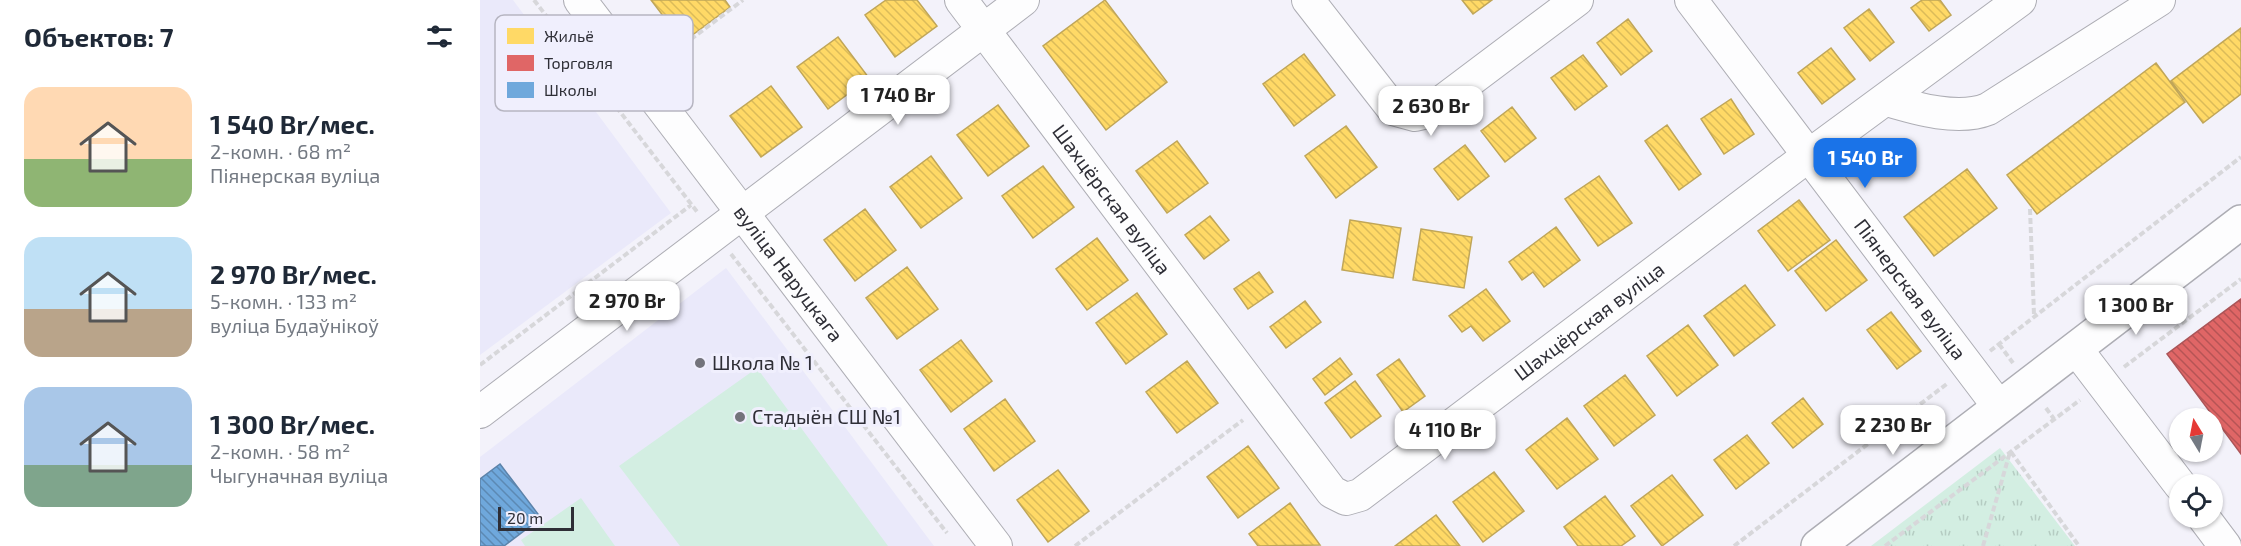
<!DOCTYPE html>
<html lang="ru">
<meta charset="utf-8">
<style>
body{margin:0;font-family:"Exo 2",sans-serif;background:#f2f2f3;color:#1f2937;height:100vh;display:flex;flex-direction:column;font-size:22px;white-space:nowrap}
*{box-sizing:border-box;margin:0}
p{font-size:20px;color:#747a83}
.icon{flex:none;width:33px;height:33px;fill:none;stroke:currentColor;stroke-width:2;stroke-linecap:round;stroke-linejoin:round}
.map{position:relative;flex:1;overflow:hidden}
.details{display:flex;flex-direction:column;background:#fff;width:480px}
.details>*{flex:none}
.needle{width:39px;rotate:350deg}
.tools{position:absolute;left:1689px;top:408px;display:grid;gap:12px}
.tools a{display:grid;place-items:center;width:54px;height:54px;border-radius:50%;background:#fff;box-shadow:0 2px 4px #0004;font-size:30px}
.scale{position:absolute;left:18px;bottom:15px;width:76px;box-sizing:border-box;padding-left:6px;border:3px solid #2e2e36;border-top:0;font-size:16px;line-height:21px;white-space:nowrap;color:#2e2e36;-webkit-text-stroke:4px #f0effd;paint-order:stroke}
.price{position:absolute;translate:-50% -51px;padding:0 14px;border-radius:12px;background:#fff;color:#222;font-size:20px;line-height:39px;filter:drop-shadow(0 2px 3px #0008)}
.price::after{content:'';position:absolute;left:50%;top:36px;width:18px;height:14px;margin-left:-9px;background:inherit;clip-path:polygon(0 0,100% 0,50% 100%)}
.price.on{background:#1a73e8;color:#fff}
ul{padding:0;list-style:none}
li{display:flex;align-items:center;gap:18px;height:150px;padding:0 24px}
li span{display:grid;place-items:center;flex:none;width:168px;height:120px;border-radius:18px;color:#555}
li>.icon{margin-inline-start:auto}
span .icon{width:72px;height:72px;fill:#fffc;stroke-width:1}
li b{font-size:26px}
h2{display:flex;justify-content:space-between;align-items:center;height:72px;padding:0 24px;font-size:26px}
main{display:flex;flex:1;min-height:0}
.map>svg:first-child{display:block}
</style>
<main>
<section class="details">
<h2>Объектов: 7<svg class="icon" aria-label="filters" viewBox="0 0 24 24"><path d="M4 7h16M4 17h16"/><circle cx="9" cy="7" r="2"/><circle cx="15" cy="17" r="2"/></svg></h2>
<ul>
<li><span style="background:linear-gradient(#ffd9b3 60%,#8fb573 0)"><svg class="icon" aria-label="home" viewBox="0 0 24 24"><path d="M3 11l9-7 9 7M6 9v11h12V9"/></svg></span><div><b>1 540 Br/мес.</b><p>2-комн. · 68 m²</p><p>Піянерская вуліца</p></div></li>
<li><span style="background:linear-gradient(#bfe0f5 60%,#b9a48a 0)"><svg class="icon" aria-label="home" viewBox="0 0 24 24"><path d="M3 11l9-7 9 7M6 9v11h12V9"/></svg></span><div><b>2 970 Br/мес.</b><p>5-комн. · 133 m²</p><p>вуліца Будаўнікоў</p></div></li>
<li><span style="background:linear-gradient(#a9c7e8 65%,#7fa58c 0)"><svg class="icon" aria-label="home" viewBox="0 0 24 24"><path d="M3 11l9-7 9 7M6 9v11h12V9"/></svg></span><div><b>1 300 Br/мес.</b><p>2-комн. · 58 m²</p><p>Чыгуначная вуліца</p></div></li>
</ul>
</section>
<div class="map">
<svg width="1761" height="546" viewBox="0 0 1761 546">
<defs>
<pattern id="park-tufts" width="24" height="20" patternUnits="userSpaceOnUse" patternTransform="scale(1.5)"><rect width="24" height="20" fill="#d3eee2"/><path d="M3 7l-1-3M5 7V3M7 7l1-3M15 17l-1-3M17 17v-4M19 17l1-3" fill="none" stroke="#b5ccc2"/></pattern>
<pattern id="homes-back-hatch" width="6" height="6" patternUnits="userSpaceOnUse" patternTransform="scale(1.5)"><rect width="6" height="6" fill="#ffd966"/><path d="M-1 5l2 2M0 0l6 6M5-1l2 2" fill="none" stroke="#dbbb59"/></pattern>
<pattern id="shops-back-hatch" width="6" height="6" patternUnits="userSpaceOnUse" patternTransform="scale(1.5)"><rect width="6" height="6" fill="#e06666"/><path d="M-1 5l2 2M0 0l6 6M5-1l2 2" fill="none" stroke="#b65455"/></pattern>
<pattern id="schools-back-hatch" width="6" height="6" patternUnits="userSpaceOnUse" patternTransform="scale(1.5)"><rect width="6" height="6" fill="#6fa8dc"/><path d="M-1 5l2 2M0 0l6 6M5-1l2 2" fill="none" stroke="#5c89b3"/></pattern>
</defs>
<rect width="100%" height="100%" fill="#f3f2fa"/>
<path fill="#eae9fa" d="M0,0H33L191,213L0,355Z
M246,268L454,546H0V457Z"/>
<path fill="url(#park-tufts)" d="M1520,448L1595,546H1391Z"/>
<path fill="#d3eee2" d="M277,368L408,546H200L139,466Z
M101,498L135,546H45L41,540Z"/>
<path fill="url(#homes-back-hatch)" stroke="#c0a658" stroke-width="1.5" d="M171,0H245L250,7L203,42Z
M406,0H437L457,26L415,57L385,15Z
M625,0L687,82L626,130L563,46Z
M982,0H1012L993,14Z
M1442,0H1460L1471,15L1449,31L1431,8Z
M1389,9L1414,42L1390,61L1364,28Z
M1148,19L1172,51L1141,75L1117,43Z
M1761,28V94L1723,123L1691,81Z
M358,37L389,78L348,109L317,67Z
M1351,48L1375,79L1342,104L1318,73Z
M824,54L855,95L814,126L783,84Z
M1103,55L1127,86L1095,110L1071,78Z
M1676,63L1705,102L1557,214L1527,175Z
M291,86L322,127L281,157L250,116Z
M1251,99L1274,134L1244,154L1221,119Z
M518,105L549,146L508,176L477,135Z
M1032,107L1056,138L1025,162L1001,131Z
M1187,125L1221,174L1199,190L1165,141Z
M866,126L897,167L856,198L825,156Z
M697,141L728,183L687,213L656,171Z
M985,145L1009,176L978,200L954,169Z
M451,156L482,198L441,228L410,187Z
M563,166L594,207L553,238L522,196Z
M1487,169L1517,208L1454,256L1424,217Z
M1119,176L1152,223L1118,246L1085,199Z
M1319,200L1350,240L1308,271L1278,231Z
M385,209L416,250L375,281L344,240Z
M730,216L749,240L724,259L705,235Z
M870,220L921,228L913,278L862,270Z
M1076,227L1100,260L1064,287L1053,272L1042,280L1029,262Z
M941,229L992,237L984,288L933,280Z
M617,238L648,280L607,310L576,269Z
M1356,240L1387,280L1346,311L1315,271Z
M427,267L458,309L417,339L386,298Z
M779,272L793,292L768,309L754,289Z
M1265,285L1295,325L1254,356L1224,316Z
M1006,289L1030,321L1003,341L991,326L982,332L969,316Z
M657,293L687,334L646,364L616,323Z
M825,301L841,322L806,348L790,327Z
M1411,312L1441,351L1417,369L1387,330Z
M1208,325L1238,365L1197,396L1167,356Z
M481,340L512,381L471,412L440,370Z
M860,358L872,374L845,395L833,379Z
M919,359L945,396L923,412L897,375Z
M707,361L738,403L697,433L666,392Z
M1145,375L1175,415L1134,446L1104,406Z
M875,381L901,416L871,438L845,403Z
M1323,398L1343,424L1313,448L1292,423Z
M525,399L555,441L514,471L484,429Z
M1087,418L1118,459L1077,489L1046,450Z
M1267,435L1289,463L1256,489L1234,460Z
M768,446L799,488L758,518L727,477Z
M578,470L609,511L568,542L537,500Z
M1014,472L1044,511L1003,542L973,502Z
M1192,475L1223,515L1182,546L1151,506Z
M1125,496L1155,536L1141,546H1098L1084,527Z
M810,503L840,545L778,546L769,534Z
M956,515L980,546H915Z"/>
<path fill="url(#shops-back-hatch)" stroke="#ab5558" stroke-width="1.5" d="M1761,299V454L1687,354Z"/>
<path fill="url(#schools-back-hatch)" stroke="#5c83aa" stroke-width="1.5" d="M20,464L61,518L24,546H0V479Z"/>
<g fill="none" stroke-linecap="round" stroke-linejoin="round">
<defs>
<g id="minor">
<path id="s1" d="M100,0L516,546"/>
<path id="s2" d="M481,0L852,492L866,499L880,495L1328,156L1540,0"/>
<path d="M828,0L913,109L935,115L948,112L1097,0"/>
<path id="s3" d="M1211,0L1519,407"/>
<path d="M1407,100C1437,109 1479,121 1508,109L1679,0"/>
<path d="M1597,350L1700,485"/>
<path d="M0,412L543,0"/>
<path d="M1724,518L1745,546"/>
</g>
<path id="major" d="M1338,546L1761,222"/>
</defs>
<use href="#minor" stroke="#adadb4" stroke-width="34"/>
<use href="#major" stroke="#adadb4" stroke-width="36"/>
<path stroke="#d7d7da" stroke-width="4" stroke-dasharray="6 3" stroke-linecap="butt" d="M54,0L218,213
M182,61L263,0
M1550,209L1554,315
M251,254L467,533
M1519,344L1533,363
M1510,351L1761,157
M0,365L211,205
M1644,367L1761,279
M1566,408L1574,419
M1531,452L1599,546
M595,546L763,420
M1254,546L1468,383
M1405,546L1600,400
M1503,546L1530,452"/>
<use href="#minor" stroke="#fdfdfe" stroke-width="32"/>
<use href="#major" stroke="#fdfdfe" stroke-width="33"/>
</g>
<g fill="#73737b" stroke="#f0effd" stroke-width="2">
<circle cx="220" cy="363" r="6"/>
<circle cx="260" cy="417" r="6"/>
</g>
<g text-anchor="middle" stroke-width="6" stroke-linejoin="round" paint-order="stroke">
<g font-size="20" fill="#2e2e36" stroke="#f0effd">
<text dy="7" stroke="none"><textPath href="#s2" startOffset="250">Шахцёрская вуліца</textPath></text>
<text dy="7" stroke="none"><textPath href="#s1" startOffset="344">вуліца Наруцкага</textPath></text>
<text dy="7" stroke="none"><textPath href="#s3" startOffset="363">Піянерская вуліца</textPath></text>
<text dy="7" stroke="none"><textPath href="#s2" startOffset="934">Шахцёрская вуліца</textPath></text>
</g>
<g font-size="20" fill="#2e2e36" stroke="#f0effd" text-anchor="start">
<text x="232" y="370">Школа № 1</text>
<text x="272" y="424">Стадыён СШ №1</text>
</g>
</g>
<rect x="15" y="15" width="198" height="96" rx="9" fill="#f0effd" stroke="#b6b5c1" stroke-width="1.5"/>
<rect x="27" y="28" width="27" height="16" fill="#ffd966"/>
<rect x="27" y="55" width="27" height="16" fill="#e06666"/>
<rect x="27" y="82" width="27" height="16" fill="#6fa8dc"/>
<g font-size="16" fill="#2e2e36">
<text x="64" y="42">Жильё</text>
<text x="64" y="69">Торговля</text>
<text x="64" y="96">Школы</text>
</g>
</svg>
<div class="tools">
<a><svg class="needle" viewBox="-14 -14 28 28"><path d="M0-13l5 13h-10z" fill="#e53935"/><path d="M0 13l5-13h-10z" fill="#747a83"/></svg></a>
<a><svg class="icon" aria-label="locate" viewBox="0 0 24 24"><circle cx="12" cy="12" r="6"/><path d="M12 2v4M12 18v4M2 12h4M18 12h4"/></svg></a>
</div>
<div class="scale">20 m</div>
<b class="price" style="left:418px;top:126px">1 740 Br</b>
<b class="price" style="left:951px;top:137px">2 630 Br</b>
<b class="price on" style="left:1385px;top:189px">1 540 Br</b>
<b class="price" style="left:147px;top:332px">2 970 Br</b>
<b class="price" style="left:1656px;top:336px">1 300 Br</b>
<b class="price" style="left:1413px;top:456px">2 230 Br</b>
<b class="price" style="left:965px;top:461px">4 110 Br</b>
</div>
</main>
